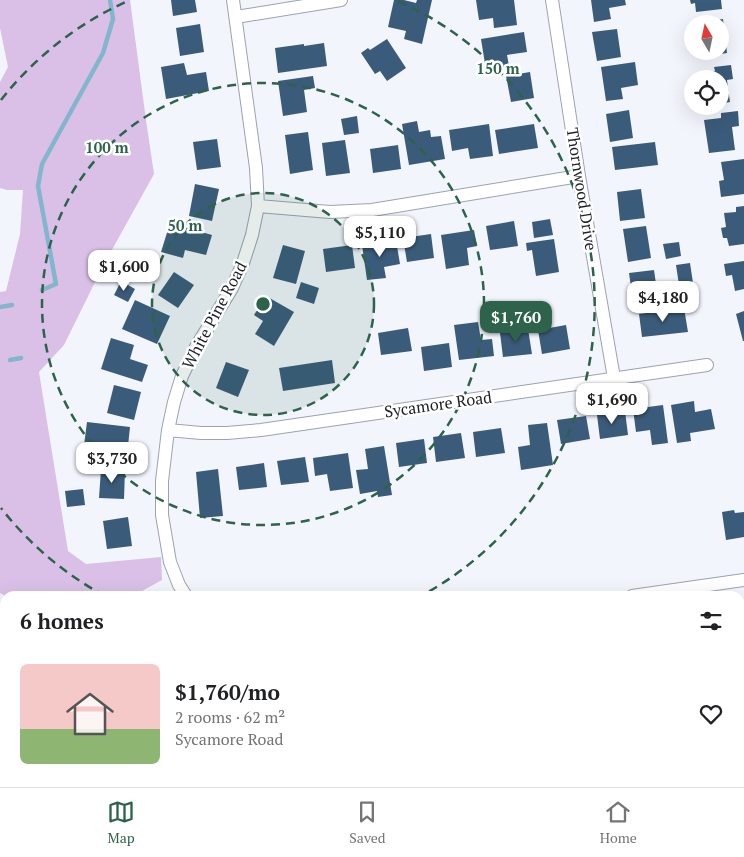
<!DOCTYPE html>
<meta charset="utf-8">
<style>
body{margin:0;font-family:"PT Serif",serif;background:#f2f2f2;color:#202124;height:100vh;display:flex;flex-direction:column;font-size:19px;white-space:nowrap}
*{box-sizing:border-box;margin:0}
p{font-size:16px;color:#757577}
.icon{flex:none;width:28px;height:28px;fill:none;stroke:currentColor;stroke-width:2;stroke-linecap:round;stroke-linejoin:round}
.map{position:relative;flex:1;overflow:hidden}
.sheet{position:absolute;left:0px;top:591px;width:745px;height:196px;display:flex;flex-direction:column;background:#fff;border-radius:15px 15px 0 0;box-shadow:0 5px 20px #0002}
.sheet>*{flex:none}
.needle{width:32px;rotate:351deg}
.controls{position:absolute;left:684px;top:15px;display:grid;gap:10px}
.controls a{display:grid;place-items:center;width:45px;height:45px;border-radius:50%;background:#fff;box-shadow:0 5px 20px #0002;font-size:25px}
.price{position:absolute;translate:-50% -42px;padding:0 11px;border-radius:10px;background:#fff;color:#222;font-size:16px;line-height:32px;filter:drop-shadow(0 1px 2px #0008)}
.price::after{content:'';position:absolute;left:50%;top:30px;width:15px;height:11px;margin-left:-8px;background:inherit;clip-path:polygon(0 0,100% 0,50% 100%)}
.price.current{background:#2c634a;color:#fff}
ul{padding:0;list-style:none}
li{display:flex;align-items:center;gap:15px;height:125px;padding:0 20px}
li+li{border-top:1px solid #e0e0e0}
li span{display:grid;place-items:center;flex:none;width:140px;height:100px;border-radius:8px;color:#555}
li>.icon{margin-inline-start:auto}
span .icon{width:60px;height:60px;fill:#fffc;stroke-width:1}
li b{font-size:21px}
h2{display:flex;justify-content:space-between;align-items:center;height:60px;padding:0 20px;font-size:21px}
.tabs{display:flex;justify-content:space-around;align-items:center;height:70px;border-top:1px solid #e0e0e0;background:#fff;font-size:14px;color:#757577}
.tabs a{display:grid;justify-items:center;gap:2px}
.tabs .current{color:#2c634a}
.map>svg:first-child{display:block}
</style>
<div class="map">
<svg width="744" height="787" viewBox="0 0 744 787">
<rect width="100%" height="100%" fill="#f3f5fc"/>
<path fill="#dac0e7" d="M0,0H130L146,120L154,174L103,266L64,345L39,372L68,551L86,564L161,557L162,580L133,596H5L0,593V292L6,291L20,234L23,190H7L0,188V82L8,67L0,28Z"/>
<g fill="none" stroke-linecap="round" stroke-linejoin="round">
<path stroke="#83b6cd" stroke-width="4.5" d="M42,290L56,284L38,186L42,164L103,53L113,19L110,0
M0,307L12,305
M10,360L21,358"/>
</g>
<path fill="#3b5b7a" d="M171,0H195L197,12L173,16Z
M394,0H404L416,3L417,0H432L422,44L404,39L406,31L388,27Z
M476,0H514L517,25L494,28L493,18L479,20Z
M591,0H625L626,5L609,8L611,19L594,22Z
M690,0H721L722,9L696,12L695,3L691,4Z
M723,19L727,53L700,57L699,51H720V24H708V21Z
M200,24L204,52L180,56L176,28Z
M617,29L621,57L597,61L592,32Z
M524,32L527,52L507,55L509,66L486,70L481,39Z
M387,39L406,68L387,81L380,71L375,74L361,53L368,48L370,50Z
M324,43L327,66L278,73L275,48L304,44V46Z
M635,62L638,85L621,88L623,99L606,101L601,67Z
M184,63L187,75L206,72L209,91L166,99L161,67Z
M731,65L733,79L727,80L730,102L720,104V79H704L703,73L715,71L714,67Z
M530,72L534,98L511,102L506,76Z
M313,76L315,88L304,90L307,112L283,116L278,81Z
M629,110L633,138L610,142L606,114Z
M738,111L739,126L732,127L735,150L709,153L704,120L721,118V113Z
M357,116L359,133L344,135L341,119Z
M417,121L419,132L430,130L431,137L441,136L445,159L409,165L402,124Z
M489,124L493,156L470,159L468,148L452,151L449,130Z
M534,124L538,148L499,154L495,130Z
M308,132L313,170L290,174L285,135Z
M217,139L221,167L197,170L193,142Z
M345,140L350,173L326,176L322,143Z
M655,142L658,165L615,170L612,147Z
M398,145L401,169L373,173L370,149Z
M744,159V194L721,197L719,181L724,180L721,162Z
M195,184L219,189L212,221L189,216Z
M641,189L645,218L620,221L617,192Z
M744,206V244L729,246L727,238H723L721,228L726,227L724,213L736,212V207Z
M550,219L553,235L534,238L532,222Z
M514,221L518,246L490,250L486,226Z
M170,223L212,235L206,255L185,250L183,258L161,252Z
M646,226L651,258L628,262L623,229Z
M474,230L477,246L467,248L469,265L446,269L441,235Z
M431,234L434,258L407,262L403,238Z
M554,239L559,272L536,276L532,250L527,251L526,243Z
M396,240L400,264L384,267L386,278L367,280L362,245Z
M679,242L681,256L666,259L663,244Z
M283,245L305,251L296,284L273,278Z
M352,245L355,268L326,272L323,249Z
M744,261V289L735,291L732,275L726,276L724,264Z
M690,263L693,283L679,285L676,265Z
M654,270L658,298L633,301L629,273Z
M174,272L194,285L178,308L158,295Z
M121,281L135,289L128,302L114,295Z
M301,282L319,288L314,304L296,298Z
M266,296L294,312L274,346L255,334L263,321L254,315Z
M135,300L170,316L157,344L122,329Z
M684,308L688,332L642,337L639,314Z
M744,311V341H743L736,314Z
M478,322L481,340L492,339L494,356L459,360L454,325Z
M566,325L570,349L542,354L538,330Z
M408,328L412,351L381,355L378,333Z
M528,329L532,354L503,357L500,333Z
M111,338L134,345L130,359L148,365L142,382L101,369Z
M449,343L452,367L424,371L421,347Z
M332,360L335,383L283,391L279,368Z
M226,362L249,370L238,397L216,388Z
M114,385L141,392L134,420L107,413Z
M694,401L695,412L711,409L715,429L690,433L691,441L677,443L671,405Z
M663,405L668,443L652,445L650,430L636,432L633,409Z
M625,411L628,435L600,439L597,415Z
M586,416L590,439L561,444L557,420Z
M87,422L130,427L128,446L107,444L106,456L83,453Z
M547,423L553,465L521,470L518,447L530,445L528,425Z
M501,428L505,453L476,457L473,432Z
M461,433L465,458L436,462L433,437Z
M424,439L427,463L399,467L396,443Z
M384,446L392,495L378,497L377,491L360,494L356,470L368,469L365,449Z
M348,453L353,488L330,491L327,474L315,476L313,458Z
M305,457L309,482L281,485L277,461Z
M264,463L267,487L239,490L236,467Z
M101,469L125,470L124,499L99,498Z
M218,469L223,516L200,518L196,472Z
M83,489L85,505L67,507L65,491Z
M734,510L735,513L744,512V537L726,540L722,512Z
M128,517L132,546L107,549L103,521Z"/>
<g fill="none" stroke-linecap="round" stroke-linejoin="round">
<defs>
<path id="lane" d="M428,782L432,787
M509,782L513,787
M725,782L726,787
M702,787L704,782"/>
<path id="street" d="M552,0L579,176L614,378
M236,17L341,0
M258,206L330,212L372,210L579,176
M168,430L201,433H227L261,430L707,365
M186,596L179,585L170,562L162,515V481L168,430L174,402L182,376L196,347L232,288L243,263L252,235L258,206L256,168L233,0
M632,596L744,580
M0,717L5,720
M93,782L98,787
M264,787L269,782"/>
</defs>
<use href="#lane" stroke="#9ca2b1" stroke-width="8"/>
<use href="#street" stroke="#9ca2b1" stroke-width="14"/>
<use href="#lane" stroke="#fff" stroke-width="6"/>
<use href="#street" stroke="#fff" stroke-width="12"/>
</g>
<circle cx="263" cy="304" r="111" fill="#2c634a" fill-opacity=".12"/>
<g fill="none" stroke="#2c634a" stroke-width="2.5" stroke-dasharray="9 6">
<circle cx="263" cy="304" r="111"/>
<circle cx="263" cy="304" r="221"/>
<path d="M105 596A332 332 0 0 1 1 508M1 100A332 332 0 0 1 128 1M398 1A332 332 0 0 1 421 596"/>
</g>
<g text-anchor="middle" stroke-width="5" stroke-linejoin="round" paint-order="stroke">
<g font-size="16" fill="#1e2026" stroke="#fff">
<text transform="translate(582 189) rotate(81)" y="6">Thornwood Drive</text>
<text transform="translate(214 315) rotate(-62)" y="6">White Pine Road</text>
<text transform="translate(438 404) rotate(-8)" y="6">Sycamore Road</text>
</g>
</g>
<circle cx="263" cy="304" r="8" fill="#2c634a" stroke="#fff" stroke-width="2.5"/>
<g font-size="15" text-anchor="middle" font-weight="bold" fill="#2c634a" stroke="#fff" stroke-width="5" stroke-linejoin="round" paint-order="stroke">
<text x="498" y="74">150 m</text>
<text x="107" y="153">100 m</text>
<text x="185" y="231">50 m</text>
</g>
</svg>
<div class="controls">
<a><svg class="needle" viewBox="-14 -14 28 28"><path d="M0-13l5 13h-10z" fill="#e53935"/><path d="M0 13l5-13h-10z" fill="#757577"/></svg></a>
<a><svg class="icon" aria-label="locate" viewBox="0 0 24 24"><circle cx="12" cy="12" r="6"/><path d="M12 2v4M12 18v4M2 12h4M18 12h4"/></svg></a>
</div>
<b class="price" style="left:380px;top:258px">$5,110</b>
<b class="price" style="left:124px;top:292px">$1,600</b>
<b class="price" style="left:663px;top:323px">$4,180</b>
<b class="price current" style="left:516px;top:343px">$1,760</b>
<b class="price" style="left:612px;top:425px">$1,690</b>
<b class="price" style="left:112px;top:484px">$3,730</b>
<section class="sheet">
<h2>6 homes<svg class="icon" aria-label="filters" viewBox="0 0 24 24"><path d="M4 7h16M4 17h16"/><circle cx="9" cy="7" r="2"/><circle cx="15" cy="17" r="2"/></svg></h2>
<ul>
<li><span style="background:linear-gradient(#f6c9c9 65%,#8fb573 0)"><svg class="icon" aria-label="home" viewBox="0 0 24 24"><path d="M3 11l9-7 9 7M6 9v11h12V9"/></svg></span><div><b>$1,760/mo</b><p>2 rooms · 62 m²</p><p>Sycamore Road</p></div><svg class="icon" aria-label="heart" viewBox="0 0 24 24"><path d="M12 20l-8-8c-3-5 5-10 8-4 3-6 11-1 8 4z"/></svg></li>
</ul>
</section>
</div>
<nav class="tabs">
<a class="current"><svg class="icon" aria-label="map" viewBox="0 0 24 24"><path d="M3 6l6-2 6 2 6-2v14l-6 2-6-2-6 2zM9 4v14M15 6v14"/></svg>Map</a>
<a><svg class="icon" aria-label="saved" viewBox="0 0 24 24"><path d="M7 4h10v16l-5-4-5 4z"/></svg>Saved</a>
<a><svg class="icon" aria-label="home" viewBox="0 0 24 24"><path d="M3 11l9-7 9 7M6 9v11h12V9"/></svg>Home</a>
</nav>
